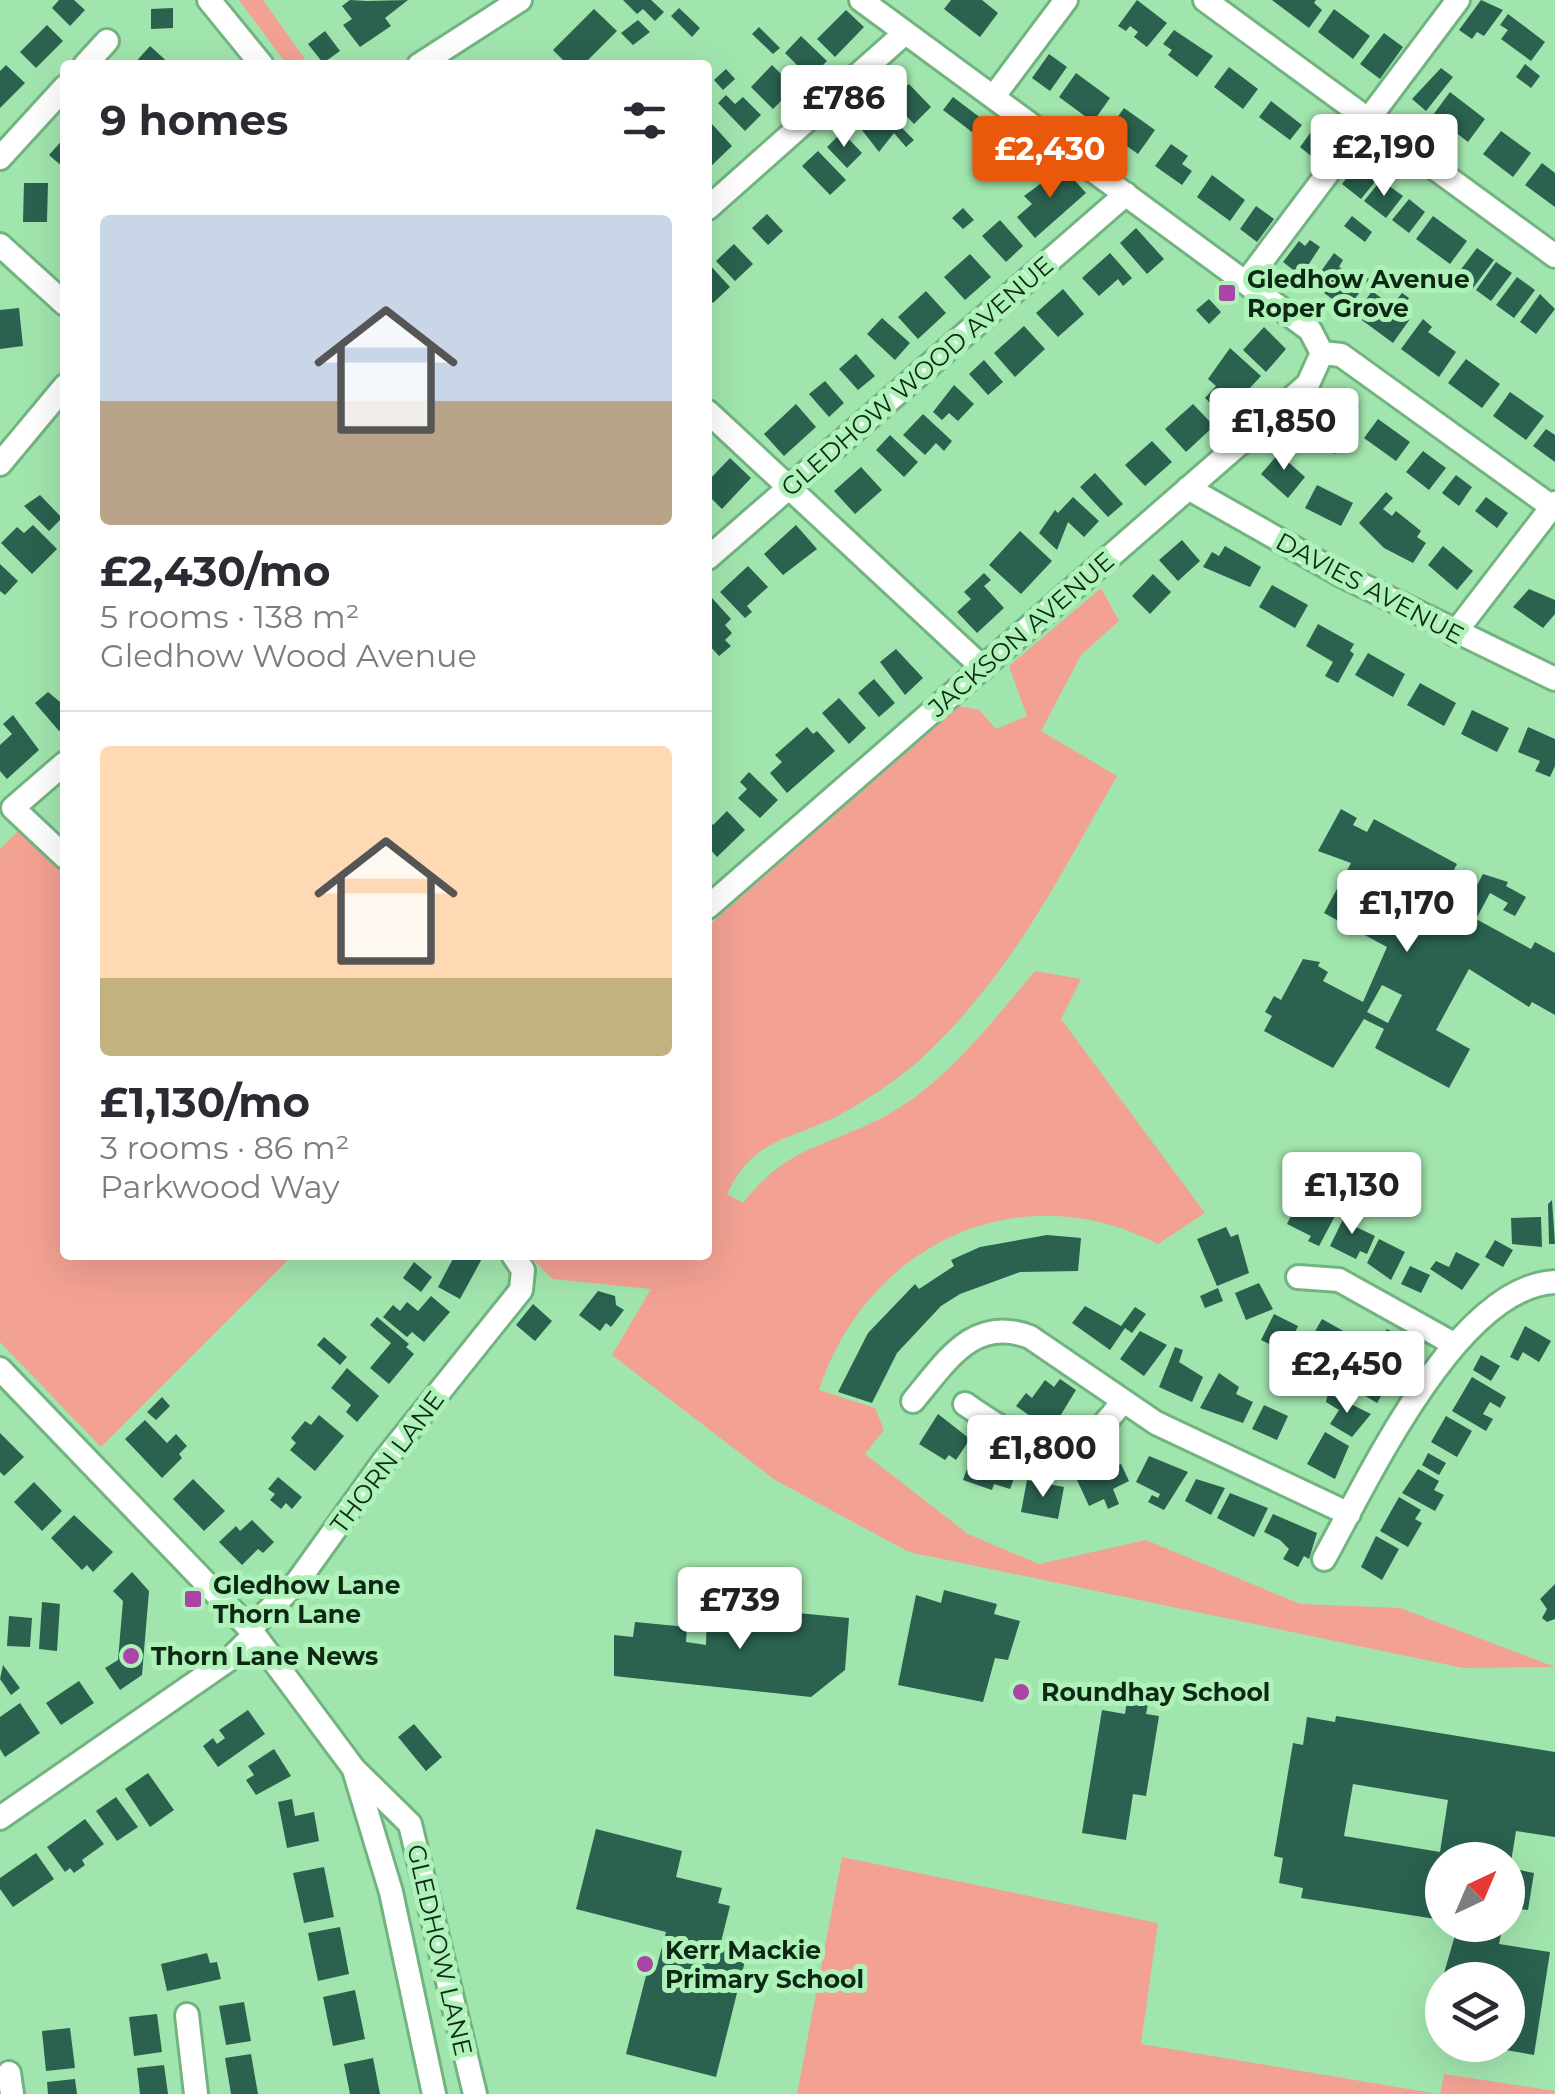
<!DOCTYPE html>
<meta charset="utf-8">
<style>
body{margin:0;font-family:Montserrat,sans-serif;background:#f2f2f3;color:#2b2b33;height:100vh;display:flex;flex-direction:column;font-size:38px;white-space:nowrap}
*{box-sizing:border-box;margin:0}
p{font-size:32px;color:#7c7c81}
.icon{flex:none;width:55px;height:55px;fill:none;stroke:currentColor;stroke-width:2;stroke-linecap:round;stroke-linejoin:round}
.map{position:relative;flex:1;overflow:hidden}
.details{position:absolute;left:60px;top:60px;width:652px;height:1200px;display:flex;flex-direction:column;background:#fff;border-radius:10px;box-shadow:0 10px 40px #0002}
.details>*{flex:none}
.needle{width:65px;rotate:44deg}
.buttons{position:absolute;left:1425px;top:1842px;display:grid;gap:20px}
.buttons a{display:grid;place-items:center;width:100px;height:100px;border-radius:50%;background:#fff;box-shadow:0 10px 40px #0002;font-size:50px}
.price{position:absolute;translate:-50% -85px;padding:0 22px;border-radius:10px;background:#fff;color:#222;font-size:32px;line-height:65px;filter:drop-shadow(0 2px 5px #0008)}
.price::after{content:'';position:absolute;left:50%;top:60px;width:30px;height:22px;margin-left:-15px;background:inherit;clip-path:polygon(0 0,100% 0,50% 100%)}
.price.active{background:#ea580c;color:#fff}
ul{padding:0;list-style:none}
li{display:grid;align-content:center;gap:20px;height:530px;padding:0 40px}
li+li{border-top:2px solid #e1e1e2}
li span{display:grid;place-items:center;height:310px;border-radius:10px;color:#555}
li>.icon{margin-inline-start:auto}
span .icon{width:180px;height:180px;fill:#fffc;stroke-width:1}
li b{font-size:42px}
h2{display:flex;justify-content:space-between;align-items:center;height:120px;padding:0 40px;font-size:42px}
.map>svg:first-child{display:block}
</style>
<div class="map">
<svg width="1555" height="2094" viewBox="0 0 1555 2094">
<rect width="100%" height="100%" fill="#a1e5ae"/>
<path fill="#f3a193" d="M239,0H263L309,65H287Z
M1101,588L1119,621L1081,655L1041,731L1117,776C1059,877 1013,971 928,1052C905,1075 869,1099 841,1114C792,1141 754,1136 727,1194L743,1203C790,1141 838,1146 899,1108C952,1075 995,1018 1035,971L1081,979L1061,1019L1205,1213L1158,1244C1019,1172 867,1244 819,1390L875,1408L884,1430L865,1454L968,1534L1039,1564L1146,1540L1300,1604L1400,1608L1555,1667L1464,1668L909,1552L775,1480L612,1355L651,1289L553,1279L528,1255H708V926L959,706L979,710L996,729L1027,716L1009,666Z
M20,829L65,871V1255H293L101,1447L0,1342V849Z
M842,1857L1158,1923L1141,2044L1438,2094H797Z
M1444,2074L1555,2091V2094H1440Z"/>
<path fill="#2a614f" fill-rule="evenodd" d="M59,0H74L85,10L70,26L52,8Z
M350,0L367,1L408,0L385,18L391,26L360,47L343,25L352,19L342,6Z
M623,0H651L664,12L655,21L643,9L637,14Z
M951,0H982L998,13L980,37L944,9Z
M1137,0L1167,23L1147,47L1134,37L1138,32L1130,26L1126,31L1118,26Z
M1272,0H1316L1314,3L1322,10L1309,28Z
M1481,0L1503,10L1484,36L1477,32L1472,39L1459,30Z
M173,8V28L151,29V9Z
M679,8L700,28L692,37L671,16Z
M594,9L617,31L583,65H568L553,50Z
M1334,9L1370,36L1353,59L1318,32Z
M846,10L864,27L835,57L817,39Z
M1508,14L1545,42L1531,61L1501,39L1508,30L1500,25Z
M638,20L650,32L633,45L621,33Z
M47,25L63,41L36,68L20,52Z
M759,27L780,48L773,54L752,34Z
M1174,30L1213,56L1197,77L1168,55L1172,50L1163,44Z
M325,31L340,51L323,63L308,44Z
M1384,33L1403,47L1380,79L1360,64Z
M801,36L827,61L810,78L785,53Z
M150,46L171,65H133Z
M1049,54L1067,67L1050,91L1032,78Z
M1525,64L1540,76L1531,88L1516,77Z
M6,65L25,83L0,108V71Z
M772,65L790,83L784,89L788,94L773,109L751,87Z
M1229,67L1258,89L1243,109L1214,87Z
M1441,68L1453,77L1426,111L1412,99Z
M726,69L735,79L723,90L714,80Z
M1076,73L1110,98L1093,122L1059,97Z
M909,84L931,107L914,124L892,101Z
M1450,92L1485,119L1468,142L1433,115Z
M726,95L735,104L743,97L761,115L745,131L718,103Z
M953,97L986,122L976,135L943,110Z
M1271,101L1302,125L1290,140L1259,117Z
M869,107L891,130L898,124L914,140L906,147L894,133L879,152L855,121Z
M1124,108L1155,130L1138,154L1107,132Z
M712,124L732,146L708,169V128Z
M1501,131L1531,153L1513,177L1483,154Z
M842,132L862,153L847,168L827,147Z
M1311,132L1327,145L1316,160L1300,147Z
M1009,136L1024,148L1005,172L984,151L994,138L1002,144Z
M65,137V169L49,155Z
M1171,144L1188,156L1182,164L1192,171L1182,185L1155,166Z
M818,151L846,180L830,195L802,166Z
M1358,163L1378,178L1361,199L1342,184Z
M1542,163L1555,173V207L1525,185Z
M1063,167L1086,193L1035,238L1017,217L1032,204L1024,196Z
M1212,175L1245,200L1230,221L1197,197Z
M1381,180L1403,196L1386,218L1364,201Z
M24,183H48L47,222H23Z
M1409,199L1425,212L1409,233L1392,220Z
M1256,206L1274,219L1257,242L1240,229Z
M963,208L974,220L963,229L952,218Z
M767,214L783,231L768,245L752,228Z
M1352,216L1372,232L1365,242L1344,226Z
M1433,216L1467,241L1450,264L1416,239Z
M1000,220L1023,246L1006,262L982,236Z
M1136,228L1164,259L1147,274L1120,243Z
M1310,240L1320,247L1301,276L1283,262L1299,241L1305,246Z
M734,244L753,264L735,281L716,261Z
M1477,248L1494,260L1473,288L1456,276Z
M1110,253L1132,278L1123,286L1118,279L1099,296L1082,278Z
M1334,253L1343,260L1339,267L1355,278L1360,272L1369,279L1347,310L1312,284Z
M970,254L991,277L965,300L944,277Z
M1496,262L1512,273L1491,301L1476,290Z
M708,263L730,287L713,303L708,297Z
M1517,277L1535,290L1514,318L1496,305Z
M1063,289L1084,314L1058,337L1036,313Z
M926,291L946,313L918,339L898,317Z
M1372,291L1392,306L1402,293L1409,298L1400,311L1410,319L1393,343L1355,315Z
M1540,294L1555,309L1536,334L1520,322Z
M1209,299L1221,312L1209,324L1196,310Z
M19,308L23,346L0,349V310Z
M882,318L910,343L895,360L867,334Z
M1423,319L1432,327L1428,332L1456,352L1439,377L1401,349Z
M1024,326L1045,349L1015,377L994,353Z
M1264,327L1286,349L1266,372L1243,350Z
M1230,348L1261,376L1224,416L1205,398L1216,386L1208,379Z
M856,354L875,376L858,390L839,369Z
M1466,359L1500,384L1482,408L1448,383Z
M984,360L1003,382L988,395L969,374Z
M825,381L844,403L829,417L809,394Z
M954,385L974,404L958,421L949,413L942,420L933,412Z
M1338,391L1359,406L1346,424L1333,414L1328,422L1320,416Z
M1510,392L1544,416L1526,440L1493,416Z
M796,404L816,427L784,456L764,434Z
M1193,404L1214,426L1186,452L1165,429Z
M923,414L952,441L944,451L936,443L925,455L903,435Z
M1378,419L1410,442L1396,461L1364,438Z
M1546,429L1555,435V462L1533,446Z
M1331,432L1344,441L1335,454L1322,445Z
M890,435L918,462L904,477L876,450Z
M1152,441L1172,462L1145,486L1125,465Z
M1287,444L1294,451L1286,460L1305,477L1288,498L1261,474Z
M1423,451L1446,468L1429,490L1406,472Z
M730,458L751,478L722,509L708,495V481Z
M861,467L882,490L855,514L834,491Z
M1095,473L1123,504L1108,517L1080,487Z
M1456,475L1472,487L1459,506L1442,493Z
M1317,485L1353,503L1341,526L1305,508Z
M1386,492L1393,498L1383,509L1392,516L1396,511L1421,531L1417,537L1426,543L1413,563L1384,548L1359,523Z
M40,495L62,518L49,531L24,506Z
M1073,497L1099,521L1084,537L1068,522L1057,550L1039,533L1055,510L1058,513Z
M1486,497L1508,513L1497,528L1475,511Z
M33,525L57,549L32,574L1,543L17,527L24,533Z
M796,525L817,549L783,575L764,554Z
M1020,531L1052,561L1021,594L989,565Z
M1182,540L1200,561L1178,581L1159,560Z
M1225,546L1261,567L1250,587L1203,567L1212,552L1219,556Z
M1443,546L1473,571L1457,590L1428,565Z
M0,564L18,581L5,595L0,591Z
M748,566L768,587L747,606L752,612L745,618L720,592Z
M984,573L991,580L984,586L1004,608L977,633L957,612L971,599L964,592Z
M1153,574L1171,592L1150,614L1132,596Z
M1272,585L1308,605L1295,628L1259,607Z
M1529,589L1555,600V614L1543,628L1513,607Z
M712,598L731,619L725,625L732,633L725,640L731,646L719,656L708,644V602Z
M1318,624L1354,644L1350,651L1354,654L1338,683L1325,676L1333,662L1306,646Z
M896,649L923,678L905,695L880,662Z
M1368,653L1405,674L1393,697L1355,675Z
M874,679L895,703L879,717L858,693Z
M1420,683L1456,703L1444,726L1407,705Z
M48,692L65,706V726L59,731L35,703Z
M839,698L866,728L849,744L822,713Z
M1472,710L1509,728L1497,752L1461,734Z
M13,715L39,750L7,779L0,771V745L12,734L3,724Z
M807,727L813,734L817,731L835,751L787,793L770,773L782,762L775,755Z
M1528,727L1555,739V766L1550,777L1535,771L1540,761L1518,752Z
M749,772L778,800L760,818L738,798L747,789L740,782Z
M1341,809L1357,818L1353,825L1367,832L1374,819L1457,864L1443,890L1467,904L1483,874L1508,882L1506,886L1526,897L1515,916L1503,910L1508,903L1490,893L1476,919L1531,949L1535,942L1555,953V1015L1532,1002L1529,1007L1469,969L1436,1030L1470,1049L1449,1088L1375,1048L1384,1029L1364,1019L1333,1068L1264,1031L1272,1016L1265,1012L1274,996L1281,1000L1303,959L1320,962L1318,966L1328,972L1323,981L1363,1002L1387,947L1324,913L1351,863L1318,851ZM1382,985L1402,995L1388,1023L1367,1012Z
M727,811L745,830L717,857L708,847V819L713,825Z
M1552,1200L1555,1244H1549L1548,1204Z
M1298,1202L1335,1216L1319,1246L1308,1241L1311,1236L1287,1224Z
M1348,1209L1361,1216L1356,1227L1375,1236L1367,1254L1360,1251L1356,1259L1330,1246Z
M1541,1217L1542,1247L1512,1244L1511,1218Z
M1226,1227L1231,1237L1238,1234L1249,1273L1217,1286L1197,1239Z
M1047,1235L1081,1238L1078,1271L1020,1272L960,1294L941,1306L897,1353L872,1403L838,1392L868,1333L915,1284L919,1289L954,1266L951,1260L980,1247Z
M1379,1239L1405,1252L1391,1280L1367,1263Z
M1495,1240L1513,1250L1503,1267L1485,1257Z
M1456,1252L1480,1264L1462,1290L1430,1269L1436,1261L1449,1267Z
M455,1255H484L460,1299L438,1287Z
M414,1262L432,1277L421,1292L403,1278Z
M1410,1266L1430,1275L1421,1293L1401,1284Z
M1259,1283L1273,1309L1246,1320L1235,1293Z
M1218,1288L1223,1301L1205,1308L1200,1296Z
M598,1291L615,1296L616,1305L624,1310L611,1327L606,1323L600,1331L579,1315Z
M431,1296L450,1312L424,1342L412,1332L407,1337L383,1317L393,1305L400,1311L407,1302L418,1311Z
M533,1304L552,1321L535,1341L516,1325Z
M1085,1306L1121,1326L1135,1307L1146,1314L1132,1333L1125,1328L1110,1350L1072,1323Z
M1274,1314L1298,1326L1286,1352L1261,1340Z
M377,1317L409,1344L406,1347L414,1354L389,1384L370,1368L391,1343L370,1325Z
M1322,1319L1347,1333L1339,1359L1309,1342Z
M1525,1326L1551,1341L1539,1362L1523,1352L1518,1361L1510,1357Z
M1387,1329L1415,1345L1394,1374L1378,1364L1382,1358L1373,1353Z
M1140,1331L1167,1345L1144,1376L1120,1359Z
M324,1337L347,1357L340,1365L317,1345Z
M1175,1347L1183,1350L1179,1362L1203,1377L1192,1402L1159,1387Z
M1481,1355L1500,1366L1491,1381L1473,1370Z
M1354,1361L1391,1379L1377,1403L1352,1388L1359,1375L1352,1368Z
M347,1368L379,1396L357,1422L346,1412L351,1405L331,1388Z
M1219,1373L1239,1387L1236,1394L1253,1402L1243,1423L1200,1408Z
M1472,1377L1506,1397L1500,1408L1490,1402L1483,1414L1493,1419L1486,1431L1452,1411Z
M1060,1379L1076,1390L1051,1431L1016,1406L1026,1393L1032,1398L1045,1380L1054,1387Z
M1328,1393L1371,1414L1352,1437L1330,1424L1339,1410L1326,1402Z
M162,1397L170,1406L156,1420L147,1412Z
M1264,1405L1288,1416L1277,1440L1252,1429Z
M938,1414L970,1439L956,1460L949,1455L945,1460L919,1444Z
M319,1415L344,1436L315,1471L290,1450L296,1443L291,1438L305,1421L311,1425Z
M1446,1416L1472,1431L1457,1457L1431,1442Z
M145,1420L167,1443L176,1434L187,1446L179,1454L182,1458L162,1478L125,1439Z
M1325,1432L1349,1446L1335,1479L1307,1464Z
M0,1433L24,1457L4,1476L0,1472Z
M975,1446L1020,1462L1010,1489L994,1484L992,1490L963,1480Z
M1428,1453L1446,1463L1439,1475L1422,1465Z
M1149,1456L1188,1472L1164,1510L1148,1502L1152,1495L1158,1498L1160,1494L1136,1482Z
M1121,1464L1129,1481L1113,1489L1119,1504L1108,1509L1104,1499L1089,1506L1077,1480Z
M1418,1469L1439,1481L1434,1490L1444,1495L1435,1511L1402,1493Z
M278,1477L302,1497L292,1509L286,1503L281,1509L270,1500L275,1494L268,1489Z
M193,1479L225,1511L204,1531L173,1499Z
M1196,1479L1225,1488L1211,1515L1185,1501Z
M1027,1480L1064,1487L1058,1519L1021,1512Z
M34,1482L62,1511L42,1531L14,1502Z
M1230,1493L1268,1508L1254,1537L1217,1518Z
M1399,1497L1421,1510L1415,1519L1422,1523L1408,1547L1380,1531Z
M1273,1514L1317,1533L1309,1559L1304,1556L1298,1567L1283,1559L1289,1549L1280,1540L1264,1532Z
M74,1515L113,1552L93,1572L87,1565L82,1570L51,1538Z
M252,1520L274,1542L263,1553L258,1549L242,1565L219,1542L236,1526L240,1531Z
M1376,1536L1399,1549L1382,1580L1361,1567Z
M132,1572L149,1591L142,1675L120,1690L105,1668L118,1660L123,1601L113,1591Z
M1555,1584V1619L1547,1622L1542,1618L1547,1609L1540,1599Z
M944,1590L997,1604L994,1614L1020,1621L1008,1660L995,1658L983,1702L898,1685L916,1595L941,1603Z
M42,1602L60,1604L57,1651L39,1649Z
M707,1604L849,1618L845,1670L811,1697L614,1676V1635L633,1637L635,1622L687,1627L686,1642L706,1645Z
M9,1616L32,1618L30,1647L7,1646Z
M3,1665L20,1688L11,1695L0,1679Z
M79,1681L94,1703L61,1725L46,1703Z
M1127,1700L1148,1704L1146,1714L1159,1716L1146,1796L1133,1794L1126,1840L1082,1833L1102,1710L1125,1714Z
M20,1703L40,1733L5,1757L0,1749V1717Z
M248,1710L265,1734L218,1767L203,1746L213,1738L217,1744L225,1738L219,1730Z
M1336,1716L1555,1752V1837L1516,1831L1510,1868L1534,1873L1528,1910L1508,1908V1860H1442V1920L1301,1898L1303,1888L1279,1883L1283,1858L1274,1856L1293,1743L1303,1745L1307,1717L1335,1722ZM1353,1784L1448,1800L1440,1852L1344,1836Z
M414,1724L442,1757L426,1771L398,1737Z
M274,1749L291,1776L256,1795L246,1780L254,1775L248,1766Z
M148,1773L174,1810L150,1827L125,1789Z
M116,1797L138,1827L117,1841L96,1811Z
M292,1799L295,1816L314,1812L319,1841L287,1848L278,1802Z
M85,1819L104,1844L82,1860L85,1865L74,1873L70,1868L65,1872L47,1847Z
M596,1829L682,1851L676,1877L722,1888L718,1903L730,1906L721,1942L748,1949L716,2077L626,2054L649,1964L657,1966L666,1932L576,1909Z
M36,1853L54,1879L13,1907L0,1889V1878Z
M324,1867L334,1917L304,1923L293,1873Z
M1458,1925H1503L1499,1944L1550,1952L1534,2055L1489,2047L1508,2045V1980H1442Z
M340,1927L349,1974L318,1981L308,1933Z
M207,1953L210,1963L217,1962L221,1979L167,1991L161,1964Z
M355,1990L365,2039L333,2046L323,1997Z
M244,2002L251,2041L226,2045L219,2006Z
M157,2014L162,2052L134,2056L129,2017Z
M70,2028L75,2068L46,2071L42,2031Z
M251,2054L258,2094H231L225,2058Z
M373,2058L380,2094H350L344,2064Z
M164,2065L168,2094H140L137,2068Z
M75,2079L77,2094H48L47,2082Z"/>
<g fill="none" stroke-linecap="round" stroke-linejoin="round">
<defs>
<path id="minor" d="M209,0L262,65
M861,0L1310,330L1322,353
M1205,0L1555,256
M85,65L107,41
M419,65L520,0
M994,96L1066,0
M0,158L65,87
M708,208L905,33
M0,245L65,304
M1246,282L1458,0
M1322,353L1341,355L1552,507
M708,412L983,668
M0,464L65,386
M1188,488L1343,576L1555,679
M708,558L1126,194
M1454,634L1555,503
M65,763L13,808L65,857
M708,907L1308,384L1322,353
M1298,1277L1339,1280L1452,1343
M0,1369L250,1629L354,1769L410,1824L475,2094
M913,1401C946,1362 973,1315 1030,1337L1156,1423L1349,1514
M965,1404C1028,1446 1068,1478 1121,1403
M1324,1559C1368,1480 1457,1286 1555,1282
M250,1629L298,1581L384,1461L521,1290L523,1270L513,1255
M355,1773L391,1892L434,2094
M0,1818L231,1658L254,1635
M187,2015L196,2094
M9,2073L12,2094"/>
</defs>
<use href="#minor" stroke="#72b480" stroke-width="28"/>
<use href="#minor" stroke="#fff" stroke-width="22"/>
</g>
<g fill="#ac44a7" stroke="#aef2ba" stroke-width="4">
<rect x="1217" y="283" width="20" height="20" rx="5"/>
<rect x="183" y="1589" width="20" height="20" rx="5"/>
<circle cx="131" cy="1656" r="10"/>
<circle cx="1021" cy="1692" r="10"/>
<circle cx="645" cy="1964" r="10"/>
</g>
<g text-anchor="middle" stroke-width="10" stroke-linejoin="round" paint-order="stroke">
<g font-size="25" font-weight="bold" fill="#0d2814" stroke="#aef2ba" text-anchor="start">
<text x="1247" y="288">Gledhow Avenue<tspan x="1247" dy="29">Roper Grove</tspan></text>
<text x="213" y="1594">Gledhow Lane<tspan x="213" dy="29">Thorn Lane</tspan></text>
<text x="151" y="1665">Thorn Lane News</text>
<text x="1041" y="1701">Roundhay School</text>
<text x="665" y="1959">Kerr Mackie<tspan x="665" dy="29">Primary School</tspan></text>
</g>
<g font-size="25" fill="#0d2814" stroke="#aef2ba">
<text transform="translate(917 376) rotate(-41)" y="9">GLEDHOW WOOD AVENUE</text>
<text transform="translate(1370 588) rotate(28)" y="9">DAVIES AVENUE</text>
<text transform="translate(1021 634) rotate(-41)" y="9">JACKSON AVENUE</text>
<text transform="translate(387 1462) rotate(-53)" y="9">THORN LANE</text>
<text transform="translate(440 1950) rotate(77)" y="9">GLEDHOW LANE</text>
</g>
</g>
</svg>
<div class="buttons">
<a><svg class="needle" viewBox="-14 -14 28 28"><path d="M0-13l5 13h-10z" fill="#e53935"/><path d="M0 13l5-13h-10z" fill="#7c7c81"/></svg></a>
<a><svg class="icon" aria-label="layers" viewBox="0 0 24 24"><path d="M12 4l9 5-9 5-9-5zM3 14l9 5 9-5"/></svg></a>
</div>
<b class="price" style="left:844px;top:150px">£786</b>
<b class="price" style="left:1384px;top:199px">£2,190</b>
<b class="price active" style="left:1050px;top:201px">£2,430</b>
<b class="price" style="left:1284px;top:473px">£1,850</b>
<b class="price" style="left:1407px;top:955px">£1,170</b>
<b class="price" style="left:1352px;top:1237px">£1,130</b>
<b class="price" style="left:1347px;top:1416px">£2,450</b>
<b class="price" style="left:1043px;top:1500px">£1,800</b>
<b class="price" style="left:740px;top:1652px">£739</b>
<section class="details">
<h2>9 homes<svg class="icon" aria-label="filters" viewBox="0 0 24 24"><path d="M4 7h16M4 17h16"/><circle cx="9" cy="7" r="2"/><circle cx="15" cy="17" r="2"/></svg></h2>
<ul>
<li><span style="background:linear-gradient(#c9d6e8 60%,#b9a48a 0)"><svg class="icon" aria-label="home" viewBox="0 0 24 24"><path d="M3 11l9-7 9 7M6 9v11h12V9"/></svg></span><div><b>£2,430/mo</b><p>5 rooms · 138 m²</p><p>Gledhow Wood Avenue</p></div></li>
<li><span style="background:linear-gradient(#ffd9b3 75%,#c2b280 0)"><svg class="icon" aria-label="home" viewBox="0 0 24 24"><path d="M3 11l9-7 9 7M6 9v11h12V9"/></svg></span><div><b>£1,130/mo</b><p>3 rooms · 86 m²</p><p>Parkwood Way</p></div></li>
</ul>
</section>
</div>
